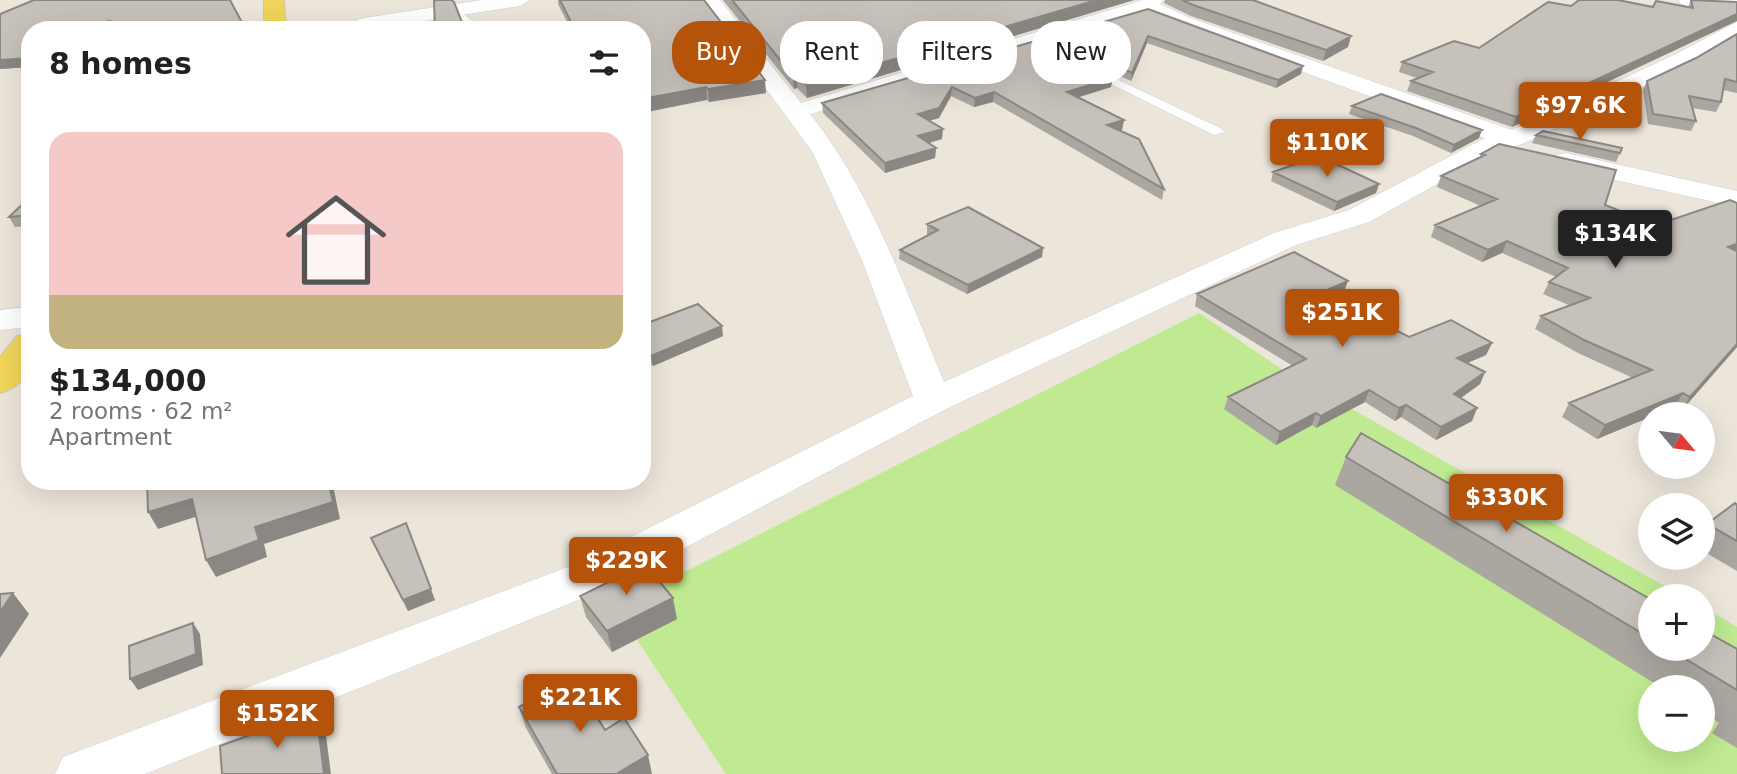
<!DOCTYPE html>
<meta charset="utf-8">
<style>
body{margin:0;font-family:"DejaVu Sans",sans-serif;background:#f6f6f6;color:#202124;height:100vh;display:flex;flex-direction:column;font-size:26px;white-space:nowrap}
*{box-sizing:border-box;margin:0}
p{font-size:23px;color:#757577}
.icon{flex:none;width:38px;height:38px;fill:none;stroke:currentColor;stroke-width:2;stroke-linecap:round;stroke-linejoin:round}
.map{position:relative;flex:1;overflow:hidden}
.details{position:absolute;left:21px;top:21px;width:630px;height:469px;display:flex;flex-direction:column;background:#fff;border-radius:28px;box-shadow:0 7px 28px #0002}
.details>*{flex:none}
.top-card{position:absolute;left:672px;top:21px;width:665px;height:63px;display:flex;gap:14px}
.needle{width:46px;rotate:119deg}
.buttons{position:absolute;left:1638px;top:402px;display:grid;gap:14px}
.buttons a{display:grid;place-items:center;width:77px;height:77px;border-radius:50%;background:#fff;box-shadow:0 7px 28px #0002;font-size:35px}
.price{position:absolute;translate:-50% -60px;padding:0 16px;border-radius:7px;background:#b45309;color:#fff;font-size:23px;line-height:46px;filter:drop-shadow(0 2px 4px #0008)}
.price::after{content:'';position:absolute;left:50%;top:42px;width:21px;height:16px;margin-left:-10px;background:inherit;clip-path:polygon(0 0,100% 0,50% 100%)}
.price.selected{background:#222;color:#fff}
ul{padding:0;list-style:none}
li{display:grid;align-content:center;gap:14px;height:371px;padding:0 28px}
li span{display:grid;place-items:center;height:217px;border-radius:21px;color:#555}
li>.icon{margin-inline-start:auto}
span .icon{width:126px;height:126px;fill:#fffc;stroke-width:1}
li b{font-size:30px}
h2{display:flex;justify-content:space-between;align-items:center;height:84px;padding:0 28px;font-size:30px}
.tag{padding:0 24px;border-radius:28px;background:#fff;box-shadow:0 7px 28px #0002;font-size:24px;line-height:63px}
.tag.selected{background:#b45309;color:#fff}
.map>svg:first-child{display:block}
</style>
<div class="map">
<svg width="1737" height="774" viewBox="0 0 1737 774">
<rect width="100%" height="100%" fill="#ebe5da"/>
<path fill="#bfea91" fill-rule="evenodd" d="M1199,313L1283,370L1684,597H1650V649H1703V607L1737,627V774H726L615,607ZM1650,688H1703V740H1650Z"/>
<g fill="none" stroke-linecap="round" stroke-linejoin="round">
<defs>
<path id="lane" d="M452,6L455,7L483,30H472L449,11L447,9Z
M1091,67L1222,129L1224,132L1214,135L1087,72L1086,70Z"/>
<path id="street" d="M482,0H530L520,6L366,30L357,28L354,24L357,20L364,18Z
M700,0H720L801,103L1143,0H1163L1160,4L1190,18L1512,130L1674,55L1737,22V37L1690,65L1522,144L1498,150L1369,222L1296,245L946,409L613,586L145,774H55L63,757L581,562L913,396L862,260L812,151ZM1147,13L1176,26L1485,138L1349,210L1274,233L944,382C906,291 872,192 810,114Z
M1566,153L1737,191V207L1557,167L1553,161L1557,155Z
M30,307V327L0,330V310Z"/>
<path id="secondary" d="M1678,0H1737V9L1688,6L1681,4Z"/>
<path id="primary" d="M264,0H284L286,30H264Z
M30,333C30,361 32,384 0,393V357L17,336Z"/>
</defs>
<use href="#lane" stroke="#cfd2e2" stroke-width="1"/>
<use href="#street" stroke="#cfd2e2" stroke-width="1"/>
<use href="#secondary" stroke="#cfd2e2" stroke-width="2"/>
<use href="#primary" stroke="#c7c7c7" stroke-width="2"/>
<use href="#lane" fill="#fff" fill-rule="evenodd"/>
<use href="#street" fill="#fff" fill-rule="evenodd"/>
<use href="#secondary" fill="#fff" fill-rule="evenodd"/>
<use href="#primary" fill="#f0d559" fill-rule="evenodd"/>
</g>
<path fill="#aaa6a0" d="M558,0H704L766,93L709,102L642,30H571L558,4Z
M723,0H1134L807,98L797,88L794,89Z
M1165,0H1253L1351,36L1348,47L1323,61L1191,16L1164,3Z
M1691,0L1737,2L1512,127L1407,91L1411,81L1417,78L1399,72L1402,62L1479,48L1571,6L1688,7Z
M1148,9L1301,74L1276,88L1147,43L1131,81L1051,45L1052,37Z
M0,14L246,30H118L113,29L109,30H30V67L0,69Z
M1737,34V93L1723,90L1721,102L1716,112L1692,108L1696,121L1691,131L1648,124L1643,90L1647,81L1696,58Z
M1035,41L1111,87L1079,97L1124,120L1122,130H1120L1164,189L1162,200L993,102L974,107L951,96L939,118L929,121L942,139L929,143L936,148L935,158L885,173L823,113L822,103Z
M1352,106L1479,138L1451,153L1413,136L1349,114Z
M1536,135L1620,153L1616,162L1532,143Z
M1481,154L1605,205L1737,347L1682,410L1675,406L1655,415H1650V417L1597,439L1562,417L1569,403L1633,378L1578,353L1535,329L1541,316L1571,306L1543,294L1549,282L1556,277L1502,253L1482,262L1431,237L1435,225L1481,206L1437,187L1441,176L1479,158Z
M1273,172L1379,184L1376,193L1334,211L1271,181Z
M30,197V226L15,227L9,217Z
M927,224L1042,257L967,294L899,259L900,250L929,235L927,234Z
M1344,292L1332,297L1409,337L1492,343L1486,355L1467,363L1485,372L1480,384L1460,398L1477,408L1472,421L1436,440L1401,417L1395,421L1365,402L1316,428L1312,425L1276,445L1224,409L1228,397L1293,366L1195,306L1197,294Z
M642,325L723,336L653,366L642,356Z
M1346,457L1650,599V649H1737V748L1712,733L1719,723L1703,713V688H1662L1335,485Z
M1737,505V571L1703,551V530L1707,524Z
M371,538L435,600L408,611Z
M580,596L677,619L612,652L586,617Z
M519,707L605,730L652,774H552L526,728Z"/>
<path fill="#8b8782" d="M1097,0H1134L807,98L806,85Z
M1737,14V21L1512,127L1516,117Z
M109,21L113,29L109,30H79Z
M1148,36L1147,43L1131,81L1132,73Z
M1351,36L1348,47L1323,61L1326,50Z
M30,58V67L0,69V60Z
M1303,66L1301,74L1276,88L1278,80Z
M797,75V88L794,89L793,76Z
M1113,78L1111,87L1066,101L1067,92Z
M765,80L766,93L709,102L708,89Z
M706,87L707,100L642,113V99Z
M952,87L951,96L939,118L918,124V114Z
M994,92L993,102L974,107L975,98Z
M1124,120L1122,130L1106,135L1107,125Z
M943,129L942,139L918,146V136Z
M1482,130L1479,138L1451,153L1454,145Z
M936,148L935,158L885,173V163Z
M1379,184L1376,193L1334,211L1337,202Z
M1507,241L1502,253L1482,262L1488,250Z
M1737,244V254L1728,247Z
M1043,248L1042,257L967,294L968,285Z
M1348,281L1344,292L1318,303L1322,292Z
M722,326L723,336L653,366L651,356Z
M1492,343L1486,355L1451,370L1457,358Z
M1737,344V347L1682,410L1690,397Z
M1485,372L1480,384L1449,407L1454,394Z
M1369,390L1365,402L1316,428L1321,416Z
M1683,393L1675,406L1655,415H1650V417L1597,439L1605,425Z
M1406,405L1401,417L1395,421L1399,408Z
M1477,408L1472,421L1436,440L1441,427Z
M1316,413L1312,425L1276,445L1280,432Z
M328,481H332L340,519L264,544L267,557L216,577L206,560L255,527Z
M520,481H544L522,489Z
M192,499L201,515L158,529L148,512Z
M406,523L435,600L408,611L403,600Z
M13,593L29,614L0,658V612Z
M673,598L677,619L612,652L607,631Z
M193,623L200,634L203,665L138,690L130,679Z
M316,711L325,728L331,774H324Z
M648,755L652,774H618V773Z"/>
<path fill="#c6c1ba" stroke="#8b8782" stroke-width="2" d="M34,0H230L246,30H151L109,21L79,30H30V58L0,60V14Z
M438,0H451L454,2L465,30H435L434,1Z
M560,0H704L765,80L708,89L706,87L642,99V30H575Z
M732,0H1097L806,85L797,75L793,76Z
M1182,0H1253L1351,36L1326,50L1193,5Z
M1579,0H1618L1653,7L1656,1L1693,8L1691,0L1737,2V14L1516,117L1411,81L1433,72L1402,62L1454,41L1479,48L1548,2L1571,6Z
M1148,9L1303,66L1278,80L1148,36L1132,73L1052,37Z
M1737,34V82L1725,79L1721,102L1689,96L1696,121L1653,114L1647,81L1696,58Z
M1035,41L1113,78L1067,92L1124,120L1107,125L1139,139L1164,189L994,92L975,98L952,87L939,108L918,114L943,129L918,136L936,148L885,163L822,103Z
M1381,94L1482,130L1454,145L1416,128L1352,106Z
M1543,131L1622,148L1620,153L1536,135Z
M1499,144L1616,170L1605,205L1656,225L1730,200L1737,203V244L1728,247L1737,251V344L1690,397L1683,393L1605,425L1569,403L1652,370L1584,340L1541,316L1590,298L1549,282L1568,268L1507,241L1488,250L1435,225L1497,199L1441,176L1485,155L1481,154Z
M1319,156L1379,184L1337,202L1273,172Z
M30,197V215L9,217Z
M968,207L1043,248L968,285L900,250L938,230L927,224Z
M1294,252L1348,281L1322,292L1409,337L1451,320L1492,343L1457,358L1485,372L1454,394L1477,408L1441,427L1406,405L1399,408L1369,390L1321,416L1316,413L1280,432L1228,397L1306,359L1197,294Z
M698,304L722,326L651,356L642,347V325Z
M1361,433L1650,599V638L1346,457Z
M147,481H328L333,502L255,527L259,540L206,560L192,499L148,512Z
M1735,503L1737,505V541L1707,524Z
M406,523L431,589L403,600L371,538Z
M645,564L673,598L607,631L580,596Z
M13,593L0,612V594Z
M193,623L196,654L130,679L129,646Z
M1703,630L1737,649V690L1669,649H1703Z
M573,678L605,730L624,718L648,755L618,773L619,774H557L519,707Z
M316,711L324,774H222L220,746Z"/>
</svg>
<div class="buttons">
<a><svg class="needle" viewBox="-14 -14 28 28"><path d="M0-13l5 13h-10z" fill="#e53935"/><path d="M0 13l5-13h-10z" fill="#757577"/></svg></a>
<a><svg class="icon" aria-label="layers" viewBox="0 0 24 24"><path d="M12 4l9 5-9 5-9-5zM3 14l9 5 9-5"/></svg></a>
<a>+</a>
<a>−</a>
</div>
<b class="price" style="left:1580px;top:142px">$97.6K</b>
<b class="price" style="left:1327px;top:179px">$110K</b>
<b class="price selected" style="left:1615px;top:270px">$134K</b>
<b class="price" style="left:1342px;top:349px">$251K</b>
<b class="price" style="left:1506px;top:534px">$330K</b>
<b class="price" style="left:626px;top:597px">$229K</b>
<b class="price" style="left:580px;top:734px">$221K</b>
<b class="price" style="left:277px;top:750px">$152K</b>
<div class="top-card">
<a class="tag selected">Buy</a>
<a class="tag">Rent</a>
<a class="tag">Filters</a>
<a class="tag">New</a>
</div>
<section class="details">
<h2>8 homes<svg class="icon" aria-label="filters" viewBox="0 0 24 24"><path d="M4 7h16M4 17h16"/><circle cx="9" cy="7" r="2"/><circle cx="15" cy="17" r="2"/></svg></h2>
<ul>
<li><span style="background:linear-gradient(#f6c9c9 75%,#c2b280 0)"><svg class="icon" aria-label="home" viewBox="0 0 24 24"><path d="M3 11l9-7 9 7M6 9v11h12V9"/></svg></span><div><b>$134,000</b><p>2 rooms · 62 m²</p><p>Apartment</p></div></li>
</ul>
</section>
</div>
